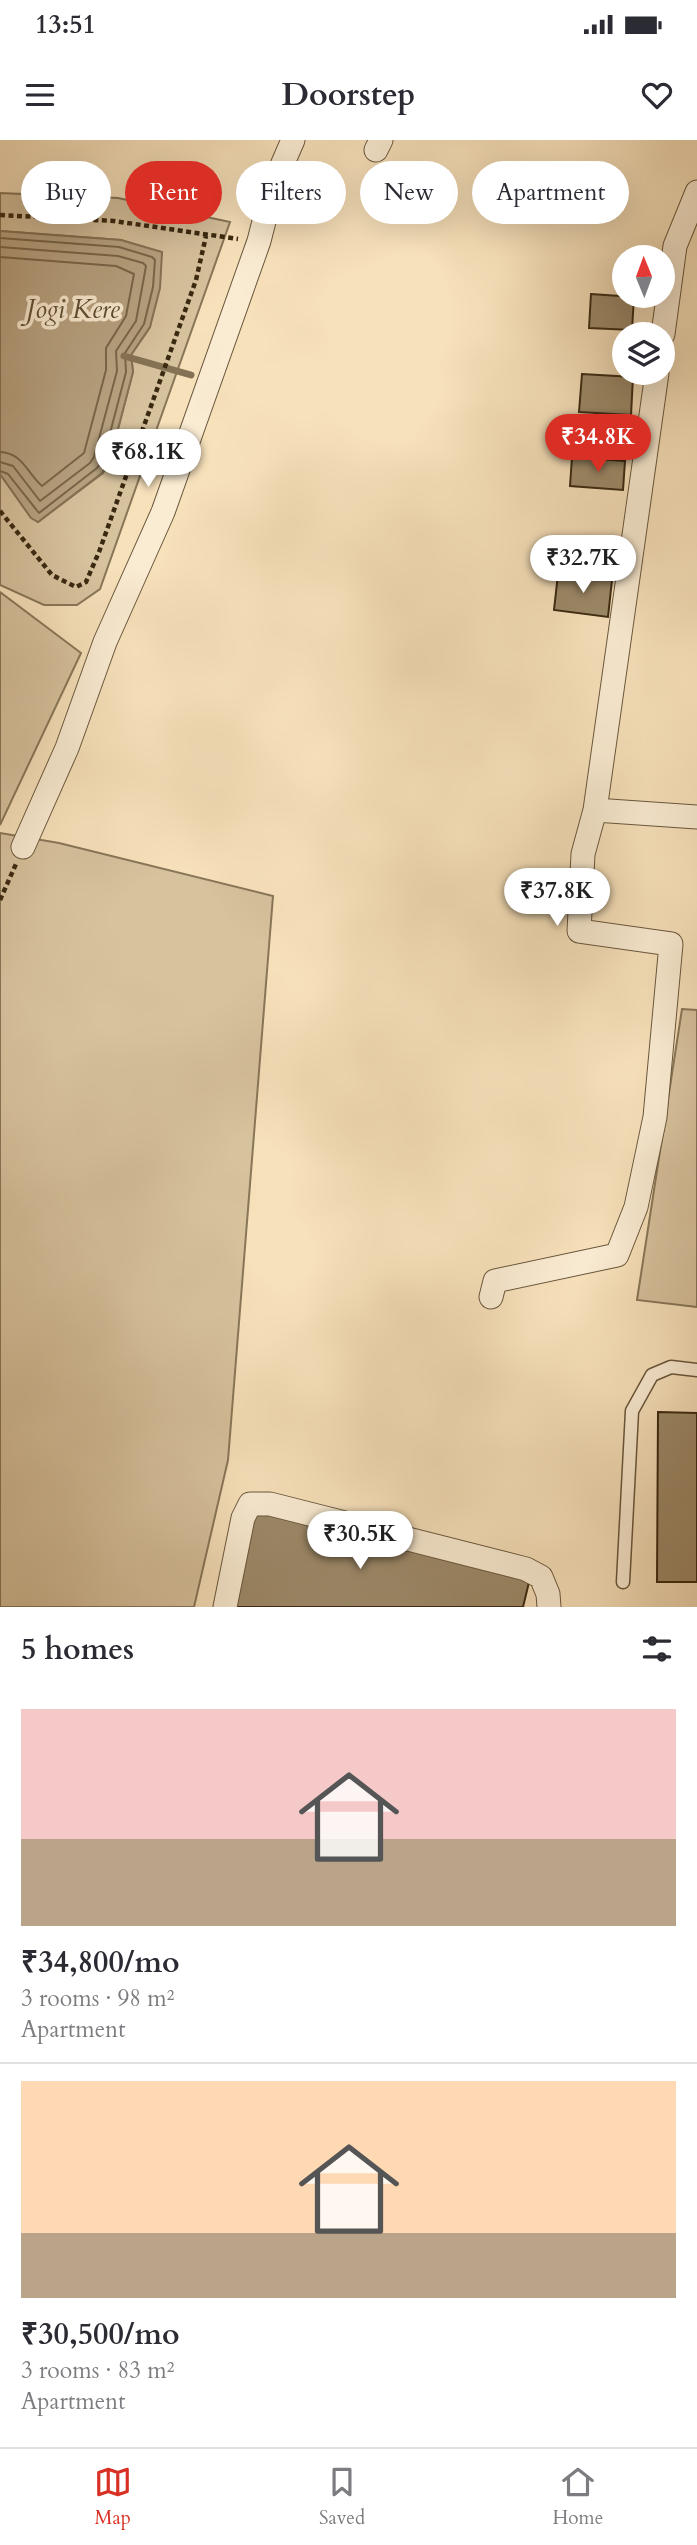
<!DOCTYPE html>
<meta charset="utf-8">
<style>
body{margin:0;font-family:Cardo,serif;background:#f7f7f7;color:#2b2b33;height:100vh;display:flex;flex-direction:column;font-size:26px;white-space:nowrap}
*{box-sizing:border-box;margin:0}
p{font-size:23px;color:#7c7c81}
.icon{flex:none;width:38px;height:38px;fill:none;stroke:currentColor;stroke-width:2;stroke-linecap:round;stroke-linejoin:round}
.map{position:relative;height:1467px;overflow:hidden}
.drawer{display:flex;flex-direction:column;background:#fff;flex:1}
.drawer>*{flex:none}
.guide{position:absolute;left:21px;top:21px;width:656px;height:63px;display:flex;gap:14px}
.needle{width:46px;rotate:359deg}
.controls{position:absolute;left:612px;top:105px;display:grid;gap:14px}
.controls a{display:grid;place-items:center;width:63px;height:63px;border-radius:50%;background:#fff;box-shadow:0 7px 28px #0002;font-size:35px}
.price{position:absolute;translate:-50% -60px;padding:0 16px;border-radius:24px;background:#fff;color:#222;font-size:23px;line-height:46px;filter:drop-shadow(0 2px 4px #0008)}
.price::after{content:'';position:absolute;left:50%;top:42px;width:21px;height:16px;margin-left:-10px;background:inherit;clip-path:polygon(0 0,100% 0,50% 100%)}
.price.on{background:#d93025;color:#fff}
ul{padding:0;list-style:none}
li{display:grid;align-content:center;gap:14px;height:371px;padding:0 21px}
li+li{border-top:2px solid #e1e1e2}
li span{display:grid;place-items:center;height:217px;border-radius:0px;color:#555}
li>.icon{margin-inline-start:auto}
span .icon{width:126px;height:126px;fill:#fffc;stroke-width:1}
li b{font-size:30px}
h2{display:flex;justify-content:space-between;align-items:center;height:84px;padding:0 21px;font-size:30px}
.pill{padding:0 24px;border-radius:32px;background:#fff;box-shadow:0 7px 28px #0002;font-size:24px;line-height:63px}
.pill.on{background:#d93025;color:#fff}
.status{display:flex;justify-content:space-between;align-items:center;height:49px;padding:0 35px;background:#fff;direction:ltr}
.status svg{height:19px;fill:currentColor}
header{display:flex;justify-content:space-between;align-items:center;height:91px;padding:0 21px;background:#fff;font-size:32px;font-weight:600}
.tab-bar{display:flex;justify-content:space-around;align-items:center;height:98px;border-top:2px solid #e1e1e2;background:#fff;font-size:19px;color:#7c7c81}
.tab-bar a{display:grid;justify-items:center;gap:4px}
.tab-bar .on{color:#d93025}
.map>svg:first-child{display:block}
</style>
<div class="status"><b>13:51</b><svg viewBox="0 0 49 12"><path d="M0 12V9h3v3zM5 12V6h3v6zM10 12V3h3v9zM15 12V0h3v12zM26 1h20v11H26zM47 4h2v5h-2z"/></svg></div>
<header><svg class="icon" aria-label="menu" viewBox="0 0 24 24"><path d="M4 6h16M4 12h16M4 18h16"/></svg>Doorstep<svg class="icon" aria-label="heart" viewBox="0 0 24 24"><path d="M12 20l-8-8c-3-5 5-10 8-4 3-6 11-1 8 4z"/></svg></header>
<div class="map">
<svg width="697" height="1467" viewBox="0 0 697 1467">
<rect width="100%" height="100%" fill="#f7e1bb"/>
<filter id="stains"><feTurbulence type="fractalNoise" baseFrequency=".00286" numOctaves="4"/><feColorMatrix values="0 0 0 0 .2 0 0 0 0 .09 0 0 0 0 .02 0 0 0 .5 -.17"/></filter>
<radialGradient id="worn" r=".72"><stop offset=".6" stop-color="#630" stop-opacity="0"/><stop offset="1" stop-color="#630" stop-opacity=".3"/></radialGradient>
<path fill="#d7c29e" stroke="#887658" stroke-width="2" d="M0,53L118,58L230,82L100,449L77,465H44L0,445V334L31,377L38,382L103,333L109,323L133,232L131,215L150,187L162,113L121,100L0,91Z
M0,452L81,513L0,685Z
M0,693L59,703L273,756L228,1320L194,1467H0Z
M682,869L697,870V1167L637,1160Z"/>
<path fill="#b7a281" stroke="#857254" stroke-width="2" d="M0,91L121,100L162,112L160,148L150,187L131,215L133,232L109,323L102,333L38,382L31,378L0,334Z"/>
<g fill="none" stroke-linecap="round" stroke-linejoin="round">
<path stroke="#786649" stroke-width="2" d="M0,98L119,107L152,117L155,120L153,147L144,184L125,213L126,232L103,320L97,328L39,373L8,334L0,331
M0,107L118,116L143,123L146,126L136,181L116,211L117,231L94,317L90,323L40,361L13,326L0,322
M0,117L116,126L134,134L126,176L106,208V230L84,313L42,346C27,333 23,313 0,312"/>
<path stroke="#857254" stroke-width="7" d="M124,216L191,235"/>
</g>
<path fill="#9c8969" stroke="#3a2911" stroke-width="2" d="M591,154L634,157L632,190L589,188Z
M582,234L633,237L631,275L579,272Z
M578,277L624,280L622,313L576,310Z
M572,317L625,321L623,350L570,346Z
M558,434L612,440L608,477L554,470Z
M658,1272L697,1273V1442H657Z
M253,1366L531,1434L523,1467H228Z"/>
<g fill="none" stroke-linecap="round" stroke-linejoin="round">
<defs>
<path id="service" d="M623,1442L632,1271L652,1235L671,1227L697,1230"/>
<path id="minor" d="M376,10L381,0
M663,194L675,106L697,52
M595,670L697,677
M23,707L67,608L105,502L163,372L259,101L273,46L293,0
M491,1157L495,1141L617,1115L636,1067L655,977L671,804L579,791L583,714L595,670L657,233
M225,1467L243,1378L250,1364H270L526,1429L541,1437L548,1454L549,1467"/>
</defs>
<use href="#service" stroke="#69573c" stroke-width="15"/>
<use href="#minor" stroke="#69573c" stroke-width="25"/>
<path stroke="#3a2911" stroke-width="4.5" stroke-dasharray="5 3.5" stroke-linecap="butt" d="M0,75L114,81L238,99
M0,371L52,435L76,447L86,442L99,412L196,140L206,96
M0,760L16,724"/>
<use href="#service" stroke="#faecd3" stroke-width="12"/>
<use href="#minor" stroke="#faecd3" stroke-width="23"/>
</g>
<g text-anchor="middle" stroke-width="7" stroke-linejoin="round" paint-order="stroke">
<g font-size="26" font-style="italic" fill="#604d33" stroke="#faecd3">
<text x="73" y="178">Jogi Kere</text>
</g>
</g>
<rect width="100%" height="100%" filter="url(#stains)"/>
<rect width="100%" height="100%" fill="url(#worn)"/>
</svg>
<div class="controls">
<a><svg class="needle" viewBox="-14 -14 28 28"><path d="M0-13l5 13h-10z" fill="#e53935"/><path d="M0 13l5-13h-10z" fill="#7c7c81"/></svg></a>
<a><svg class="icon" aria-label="layers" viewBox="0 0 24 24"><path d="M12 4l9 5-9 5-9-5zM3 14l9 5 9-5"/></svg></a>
</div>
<b class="price on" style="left:598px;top:334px">₹34.8K</b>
<b class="price" style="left:148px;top:349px">₹68.1K</b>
<b class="price" style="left:583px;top:455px">₹32.7K</b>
<b class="price" style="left:557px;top:788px">₹37.8K</b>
<b class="price" style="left:360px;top:1431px">₹30.5K</b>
<div class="guide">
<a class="pill">Buy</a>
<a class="pill on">Rent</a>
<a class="pill">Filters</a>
<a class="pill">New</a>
<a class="pill">Apartment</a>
</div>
</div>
<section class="drawer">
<h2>5 homes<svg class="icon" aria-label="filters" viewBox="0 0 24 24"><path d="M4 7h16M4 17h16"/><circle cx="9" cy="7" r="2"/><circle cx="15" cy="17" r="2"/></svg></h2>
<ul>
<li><span style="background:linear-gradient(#f6c9c9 60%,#b9a48a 0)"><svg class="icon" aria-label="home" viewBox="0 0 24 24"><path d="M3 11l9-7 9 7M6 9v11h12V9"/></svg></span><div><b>₹34,800/mo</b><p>3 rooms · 98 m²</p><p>Apartment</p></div></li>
<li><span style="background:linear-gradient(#ffd9b3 70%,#b9a48a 0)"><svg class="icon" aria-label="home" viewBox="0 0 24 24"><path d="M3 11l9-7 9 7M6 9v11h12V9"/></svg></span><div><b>₹30,500/mo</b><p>3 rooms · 83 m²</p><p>Apartment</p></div></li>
</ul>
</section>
<nav class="tab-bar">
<a class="on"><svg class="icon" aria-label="map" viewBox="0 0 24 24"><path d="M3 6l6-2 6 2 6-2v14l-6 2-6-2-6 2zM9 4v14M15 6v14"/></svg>Map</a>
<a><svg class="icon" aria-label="saved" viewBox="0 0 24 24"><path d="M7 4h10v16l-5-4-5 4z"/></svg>Saved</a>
<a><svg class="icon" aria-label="home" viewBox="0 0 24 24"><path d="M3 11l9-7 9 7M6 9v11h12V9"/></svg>Home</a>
</nav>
